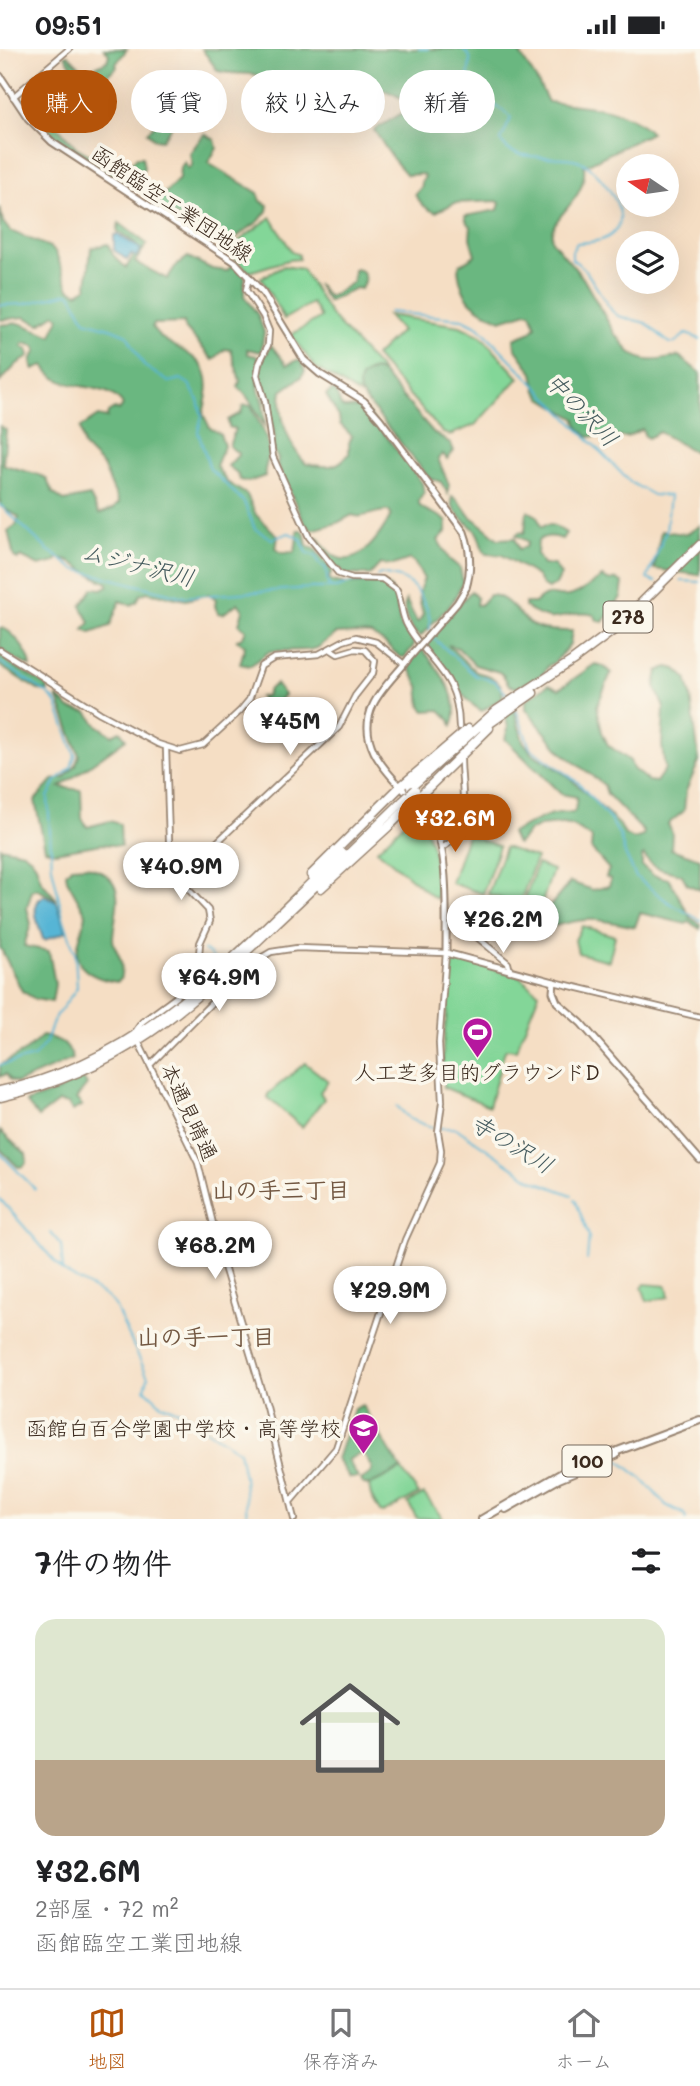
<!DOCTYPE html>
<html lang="ja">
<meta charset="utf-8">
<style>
body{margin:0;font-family:Mali,"Klee One",sans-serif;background:#f6f6f6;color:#202124;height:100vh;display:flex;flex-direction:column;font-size:26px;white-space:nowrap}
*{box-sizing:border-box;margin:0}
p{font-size:23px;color:#757577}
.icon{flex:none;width:38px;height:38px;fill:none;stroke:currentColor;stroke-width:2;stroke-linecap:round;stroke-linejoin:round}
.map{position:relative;height:1470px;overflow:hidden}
.drawer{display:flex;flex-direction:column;background:#fff;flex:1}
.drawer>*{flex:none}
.hud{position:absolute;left:21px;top:21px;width:658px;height:63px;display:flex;gap:14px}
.needle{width:46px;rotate:283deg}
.controls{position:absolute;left:616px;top:105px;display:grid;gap:14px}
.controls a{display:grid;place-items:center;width:63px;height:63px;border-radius:50%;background:#fff;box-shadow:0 7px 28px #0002;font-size:35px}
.price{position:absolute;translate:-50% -60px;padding:0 16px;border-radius:24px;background:#fff;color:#222;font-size:23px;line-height:46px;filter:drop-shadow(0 2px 4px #0008)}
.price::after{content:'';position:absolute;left:50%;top:42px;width:21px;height:16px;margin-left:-10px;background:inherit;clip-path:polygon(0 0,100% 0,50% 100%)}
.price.on{background:#b45309;color:#fff}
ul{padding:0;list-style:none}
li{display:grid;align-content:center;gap:14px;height:371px;padding:0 35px}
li+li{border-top:2px solid #e0e0e0}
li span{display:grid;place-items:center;height:217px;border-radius:21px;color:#555}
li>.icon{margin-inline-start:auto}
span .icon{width:126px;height:126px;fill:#fffc;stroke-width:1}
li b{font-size:30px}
h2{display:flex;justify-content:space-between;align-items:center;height:84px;padding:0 35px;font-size:30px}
.pill{padding:0 24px;border-radius:32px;background:#fff;box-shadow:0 7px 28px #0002;font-size:24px;line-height:63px}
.pill.on{background:#b45309;color:#fff}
.status{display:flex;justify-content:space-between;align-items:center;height:49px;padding:0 35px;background:#fff;direction:ltr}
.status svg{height:19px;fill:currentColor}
.tab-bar{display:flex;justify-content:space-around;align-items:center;height:98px;border-top:2px solid #e0e0e0;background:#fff;font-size:19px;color:#757577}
.tab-bar a{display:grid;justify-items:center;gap:4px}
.tab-bar .on{color:#b45309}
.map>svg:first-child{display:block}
</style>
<div class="status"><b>09:51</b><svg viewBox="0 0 49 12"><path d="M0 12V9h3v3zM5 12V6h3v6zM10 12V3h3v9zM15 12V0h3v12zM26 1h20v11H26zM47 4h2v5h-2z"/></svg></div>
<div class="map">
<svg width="700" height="1470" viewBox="0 0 700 1470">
<rect width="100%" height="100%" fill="#fbf7ec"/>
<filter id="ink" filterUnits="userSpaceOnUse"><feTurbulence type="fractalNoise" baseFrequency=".0143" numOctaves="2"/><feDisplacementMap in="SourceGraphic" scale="14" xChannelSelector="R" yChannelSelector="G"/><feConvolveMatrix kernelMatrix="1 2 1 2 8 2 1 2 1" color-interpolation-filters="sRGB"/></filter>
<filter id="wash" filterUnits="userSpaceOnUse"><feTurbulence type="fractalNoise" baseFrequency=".00686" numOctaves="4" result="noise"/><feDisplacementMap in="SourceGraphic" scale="28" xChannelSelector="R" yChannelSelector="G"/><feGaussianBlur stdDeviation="1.57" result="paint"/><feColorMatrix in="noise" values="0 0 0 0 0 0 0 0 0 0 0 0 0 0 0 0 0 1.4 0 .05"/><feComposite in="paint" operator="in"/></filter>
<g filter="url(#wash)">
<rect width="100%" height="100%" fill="#f5dec4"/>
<path fill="#83d698" stroke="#5f805b" stroke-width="2" d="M271,168L292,203L299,206V210L288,211L249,223L227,201Z
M284,217L302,220L332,268L379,319L381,323C364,318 358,330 360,346L315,318L291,286L321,268L312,254L284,270L261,229Z
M387,266L460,277L481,287L519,329L475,376L450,386L443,384L375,307L401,282Z
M415,763C435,789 437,817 437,850L433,848L377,801Z
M467,786L499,797L483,845L451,834Z
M505,798L536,809L519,856L488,845Z
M537,815L553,821L540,859L524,853Z
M582,877L615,887L609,912L578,904L575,891Z
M456,910L519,927L539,944L516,1001L506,1000L504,1004L489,1057L443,1038V997L453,912Z
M305,1014L328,1032L320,1043L324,1050L302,1078L268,1049V1045Z
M645,1235L667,1237L669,1248L647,1252L642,1238Z
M401,1420L419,1445L383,1464L380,1463L371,1447L369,1436Z
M424,1445L443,1470L417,1469L408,1454Z"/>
<path fill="#6ab780" stroke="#52704f" stroke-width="2" d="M104,0H127L116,15L117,18L91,39L74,60L82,67L72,62H65L56,72V76L76,98L117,122L123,123L137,108H142L144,119L136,133L131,137C104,126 62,99 44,76V72C51,66 50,59 56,53L45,34L48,22L51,19C58,26 60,37 69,43L80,29L65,7L68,6L88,26L95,18L107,12L109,5Z
M202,0H517L539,35L548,53C581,56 627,58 651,84L584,117C588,154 546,167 552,192L583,229L615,285C622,291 624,298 630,303C645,316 660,311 679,307L700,324V406L659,383L648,389L645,387L642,380L627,388H615L607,395L600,386L589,388C583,383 576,378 576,370L542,349L537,342L533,324L515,299L514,290L531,283L536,277L531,264L527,263L501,271C473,258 462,252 458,220L461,215L475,206L470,189L471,177L467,174L465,167L498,161L500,154L497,152L455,154L436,163C426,161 421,154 415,146L422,137L421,133L425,128L423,125L407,126L393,110L374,81L412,58C381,27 345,45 308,40C289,38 268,26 250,25C238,24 230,25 218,22Z
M170,50H175L184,56V59L162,91L154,90L147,83C152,78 161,72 163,66C166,59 162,59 170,50Z
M204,85L215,91L217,99L208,114L258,144L261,152L268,156L267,162L259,172L224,197L155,154L179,130L180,119L185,113L188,120L192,116L190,104Z
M0,158L3,173L10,182L50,198L56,204L69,240L78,244L87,238L91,199L108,195L113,206L126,219L138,200L135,194L117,182L119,174L147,195L135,213L167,230L175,218L188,208L212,220L227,222L232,216L245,227L244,247L258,266L264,283L261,303L247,300L248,305L257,307L258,310L266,306L271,296L287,316L297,311L301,312L305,322L300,329L282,342C278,367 288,396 306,415C326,417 334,422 349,405V394L352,387L340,375L339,368L326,346L333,341L336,343L341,357L344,359L361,358L370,366L422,434L424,443L419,452V456C429,466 440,464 447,473L446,483L438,491L449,510L460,519L463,533L452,554L420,588C410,580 401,563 406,551L417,573H419L423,565C419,551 417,543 424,530L414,513L410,510L393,516L380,515L370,526L344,525L340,519H335L315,491L318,489C323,495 327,502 333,506C357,523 382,484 391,466L389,462C375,461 363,471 352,466L337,474L312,481L305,475L277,415L278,410L272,398L275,389L263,339L257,334L263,355L265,377C256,364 251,349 238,338L240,332L231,301L225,300L213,311L185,279L184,274L154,275L152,278C158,287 164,291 173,296C209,315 213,326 203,365L210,379L220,385L224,397L216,417L227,433L247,446L256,466L278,487L276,500L282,504L295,503L298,481H302L305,486L307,497L315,500L332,522L329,529L331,532L347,535L381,533L390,538L395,547L401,578L412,589L414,596L405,608H400L386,595L371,585L356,584L336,585L317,599L309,601L270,602L250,617L240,615L245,597L237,591L243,587L246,581L239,575L243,561L238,554L223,565L218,564L215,557L216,550L209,545L186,551L147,543L140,546L137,553L131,556L120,552L110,577L91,584L84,581L90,573L81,557L93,539L102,540L108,537V534C89,527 78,513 58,509L55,513L39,517L21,508L18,510L14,508L8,482L16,476L19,468L0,457V377L6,381L3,415C16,421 31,422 46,429L53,444L64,452L90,447L99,465L113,460L119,454L103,417L84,398L80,379L98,367L107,369L108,364L114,360L120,361L123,356C104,328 61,348 44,316L34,321C30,312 30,310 37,303L35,297L24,294L22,297L28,301L29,308L17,315L0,333V276L19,274L52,287L59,269L55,265L40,275L24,268L0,271Z
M357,220L363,223L365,230L361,240L356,239L328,253L317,235L328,247H331L353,233L354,221Z
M374,321L381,323L434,384L451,395L454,402L447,410L443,405L438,410L449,436L448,445L441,433L429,429L360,344L359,336L361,328Z
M246,356L251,357C257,370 267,385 269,400C270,410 263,418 265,427L248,433L240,431L237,424L228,417L239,405L229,397L235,380L229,378L228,371L241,364L243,357Z
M452,447C465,455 464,462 471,468C481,475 489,482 498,490L515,489L519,500L526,498L528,493L516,486L519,483L524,484C528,476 523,469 528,462L537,467L541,478C551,473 557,478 566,484L562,490C554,487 545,486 538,492L537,505L543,516H554L561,526L556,536L548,540L543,537L537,527L502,506L486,505C480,498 481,491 477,484C468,471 449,465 452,447Z
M700,477V526L654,520L661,482L686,485Z
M602,528L610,532L617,530L623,534L621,548L603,573L597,571L594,566C563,559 559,582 525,558V554H535C552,537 554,552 572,546C584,542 592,534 602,528Z
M471,542L477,549L476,556H480L489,546C511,545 520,574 539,579C548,582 562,582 572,582L570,595L556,612L548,617L543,625L516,639L509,636L503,626L499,623L475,616L458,599L448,596L476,623L490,627L500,635L503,648L482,662C469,655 458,642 453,628L426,599V593Z
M0,579C12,579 31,607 31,618L13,609L0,599Z
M419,600L423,601C438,619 464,652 452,677L450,671L440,661L425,662L421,657L419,637L409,618Z
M0,606L10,615L48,637V642L38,641L3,619L0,617Z
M595,615L603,617L611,624L597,657L602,683L608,696L630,712L633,720L648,732L656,733L665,720L662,696L664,659L655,637L658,622L668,618L676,620L686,629L691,647L699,712L686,742L684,762L668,775L672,784L671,800L700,810V841L687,835L682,826C667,820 654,823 644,806L642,807V817L653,826L669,830L691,869L700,875V880L689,873L686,875L640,864L635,878C597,870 590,867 551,878L548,875C534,883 518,880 504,873V867L510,868L513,862L534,869L542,867L570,833L593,841L609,837L611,830L606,828L609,820L591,800L592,789L573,777L563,775L540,777L529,782L518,795L515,793L511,784C532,776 548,760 572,764L575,762L577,748L561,745L505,690L508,679L505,664L514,660L523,692L532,704L569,728L620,776L625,786L634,790L643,787L644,783L607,745L604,736L561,703L526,660V651L549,635L559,640Z
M276,635L284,646L280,650L281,657L276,661L266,659L260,648L266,647L269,640Z
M57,647L70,660L87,663L97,676L112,686L120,682L126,690L60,738L81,741L82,769L87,778L110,772L120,775L121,797L102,795L55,803L45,800L35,751L53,731L64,729L76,716L79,706Z
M0,798L23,803L31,809L36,816L41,832L57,851L37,840L32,842L27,859L31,875L24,897L49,902L55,935L52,953L35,950L22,942L0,898Z
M87,817C131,830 115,856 113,889C113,903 126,906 120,931L117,933C102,931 78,924 77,905C77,892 84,878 86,865L67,831L66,824L71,818Z
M42,987C59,990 67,993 73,1010L17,1034L10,1031L6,1025L0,1028V1016L27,1001Z
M82,1028L87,1036L76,1050L82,1056L73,1062L68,1055L58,1053L38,1068L26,1053L58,1042Z
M0,1082L26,1105L27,1112L24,1117L18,1118L0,1100Z
M362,1356L401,1420L369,1436L363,1435L361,1431L371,1424L372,1419L363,1403L348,1411L358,1429H349L337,1410L354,1360Z"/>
<path fill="#57b5d5" stroke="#49707a" stroke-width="2" d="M42,36H45L57,52L48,59H44L30,47Z
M114,186H118L141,200L136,208L131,205L127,211L114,201Z
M44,847L57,853L66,883L45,891L43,890C39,876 28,855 44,847Z"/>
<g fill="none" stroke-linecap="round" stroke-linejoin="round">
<path stroke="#57b5d5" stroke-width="2" d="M419,0H428
M463,0L470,8C471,16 467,23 469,31C472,52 500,54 511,69L501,91C508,114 558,105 577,111C594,116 627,157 619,175C612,193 593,193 577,194L572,202V210L584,219L612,262L618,267L646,274L669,294H674L686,285L700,290
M0,256L25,255L68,244L72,246L85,272L110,279L127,286L144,317L169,333L181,330L189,335L198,351L202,367L198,383L210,420L244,453L255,480L272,490L289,484L301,490L307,504L316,507L319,515L326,519L328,535L331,538
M389,263L463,270L479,278L630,433L653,446L670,447L666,482L647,530L656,533
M0,456L48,501L74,520L184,548L311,539H337L353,533L375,532
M377,527L380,525C387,527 395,527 402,530C419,537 432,563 430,581
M681,532L700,533
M431,587L476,627L495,632L510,649
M0,613L47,644L56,653L75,706L71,719L56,732L48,748L52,818L63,868L75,904L77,939L54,970L46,993L34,1008L0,1016
M516,660L530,699L578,733L612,773L620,787L625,805L636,828L668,853L700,871
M204,901L211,906L218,917
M397,1057L410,1070L423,1075L434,1079H456L532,1131L572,1146
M0,1104L35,1140
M0,1150L64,1223L107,1248L114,1255L148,1328L145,1340L161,1355L186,1365L206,1381L239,1402L244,1428L247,1470
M575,1150L589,1187L587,1211
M51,1184L61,1196L63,1220
M617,1410L641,1429L666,1456L684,1465L686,1470"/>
</g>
</g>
<g filter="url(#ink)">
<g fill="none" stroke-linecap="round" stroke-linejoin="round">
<defs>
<path id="tertiary" d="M13,48L69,0
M249,228L246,241L263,267L269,282L268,296L259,315L257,326L265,352L273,408L309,488L339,525L352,529L382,530L397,541C402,553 401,567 408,578C433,619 458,624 459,678
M0,601L100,664L158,695L180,702L203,696L240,662L249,651L261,617L274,609L319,605L343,592L356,588L376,593L404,615
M441,799C473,785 461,740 461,711
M177,831L339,678L355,647L373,624L375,612L365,601L355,600L338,605L330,600
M454,869L508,914L510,922
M554,933L700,968
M135,983L142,973L176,948L199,906L200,894L210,872L208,861L170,821L166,699
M139,994L198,1114L222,1211L266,1357L294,1470
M150,1016L249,916L271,903L297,899L446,904L439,994L442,1053L438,1083L441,1101L440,1114L405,1191L336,1399L290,1453"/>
<path id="secondary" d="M0,27L28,69L52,93L235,213L263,244L304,311L320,325L364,352L380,370L464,483C471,502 472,519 466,539
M409,609C398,624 381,639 373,656C348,711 421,743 438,787C448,813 446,874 446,904L554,933L553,943L557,953L581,974L700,1111"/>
<path id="primary" d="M506,1460L559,1430L616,1406
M482,1470L567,1421L700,1371"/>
<path id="motorway" d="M483,679L533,644
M411,738L497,661L572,612L615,580L700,496
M311,826L400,738L468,680
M321,839L389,777L489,679
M0,1042C147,1012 239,902 342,804
M0,1048C120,1022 187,960 272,878C316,837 360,794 403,752"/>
</defs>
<use href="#tertiary" stroke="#988471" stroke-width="8"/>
<use href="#secondary" stroke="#988471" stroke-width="9"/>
<use href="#primary" stroke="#988471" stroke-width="10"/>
<use href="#motorway" stroke="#988471" stroke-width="11"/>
<use href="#tertiary" stroke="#fff" stroke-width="4.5"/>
<use href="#secondary" stroke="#fff" stroke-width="5"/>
<use href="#primary" stroke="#fff" stroke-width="6"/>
<use href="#motorway" stroke="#fff" stroke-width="8"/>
<defs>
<path id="secondary-bridge" d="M409,609L457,554L466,539"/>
<path id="motorway-bridge" d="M403,752L415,741"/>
</defs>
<use href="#secondary-bridge" stroke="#988471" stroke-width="9" stroke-linecap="butt"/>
<use href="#motorway-bridge" stroke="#988471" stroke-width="11" stroke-linecap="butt"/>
<use href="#secondary-bridge" stroke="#fff" stroke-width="5"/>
<use href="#motorway-bridge" stroke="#fff" stroke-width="8"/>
</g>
</g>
<defs>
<symbol id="stadium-pin" viewBox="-11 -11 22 30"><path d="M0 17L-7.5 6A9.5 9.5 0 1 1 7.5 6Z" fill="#b5179e" stroke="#fbf7ec"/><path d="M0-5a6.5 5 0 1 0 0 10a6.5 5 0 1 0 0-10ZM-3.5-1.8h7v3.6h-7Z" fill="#fff"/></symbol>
<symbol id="school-pin" viewBox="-11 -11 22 30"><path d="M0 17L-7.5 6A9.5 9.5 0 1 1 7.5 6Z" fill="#b5179e" stroke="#fbf7ec"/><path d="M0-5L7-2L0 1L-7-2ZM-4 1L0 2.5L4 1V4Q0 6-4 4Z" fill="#fff"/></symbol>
</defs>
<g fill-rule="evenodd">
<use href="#stadium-pin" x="460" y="966" width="35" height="47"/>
<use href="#school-pin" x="346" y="1362" width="35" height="47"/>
</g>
<g text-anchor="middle" stroke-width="7" stroke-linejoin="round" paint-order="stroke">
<g fill="#fbf7ec" stroke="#75685c" stroke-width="2">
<rect x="603.5" y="552.5" width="49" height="31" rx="5"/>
<rect x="562.5" y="1396.5" width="49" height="31" rx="5"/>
</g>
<g font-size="19" font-weight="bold" fill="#3b2a1e">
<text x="628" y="575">278</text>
<text x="587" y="1419">100</text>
</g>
<g font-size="21" fill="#3b2a1e" stroke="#fbf7ec">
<text transform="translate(172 155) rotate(34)" y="7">函館臨空工業団地線</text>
<text transform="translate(189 1063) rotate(65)" y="7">本通見晴通</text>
</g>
<g font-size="21" fill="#3b2a1e" stroke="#fbf7ec">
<text x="477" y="1031">人工芝多目的グラウンドD</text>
<text x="341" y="1387" text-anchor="end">函館白百合学園中学校・高等学校</text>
</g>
<g font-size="23" font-style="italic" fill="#455b5e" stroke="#fbf7ec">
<text transform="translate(582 361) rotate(46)" y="8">中の沢川</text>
<text transform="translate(138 516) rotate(14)" y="8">ムジナ沢川</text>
<text transform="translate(512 1095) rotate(31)" y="8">寺の沢川</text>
</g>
<g font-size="23" font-weight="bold" fill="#735842" stroke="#fbf7ec">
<text x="281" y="1149">山の手三丁目</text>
<text x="206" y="1296">山の手一丁目</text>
</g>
</g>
</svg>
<div class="controls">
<a><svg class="needle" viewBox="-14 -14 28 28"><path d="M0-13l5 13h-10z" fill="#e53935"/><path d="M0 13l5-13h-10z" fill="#757577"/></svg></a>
<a><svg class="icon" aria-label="layers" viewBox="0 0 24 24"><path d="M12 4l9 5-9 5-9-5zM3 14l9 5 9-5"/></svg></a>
</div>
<b class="price" style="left:290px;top:708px">¥45M</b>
<b class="price on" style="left:455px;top:805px">¥32.6M</b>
<b class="price" style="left:181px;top:853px">¥40.9M</b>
<b class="price" style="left:503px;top:906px">¥26.2M</b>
<b class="price" style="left:219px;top:964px">¥64.9M</b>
<b class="price" style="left:215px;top:1232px">¥68.2M</b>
<b class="price" style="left:390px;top:1277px">¥29.9M</b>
<div class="hud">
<a class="pill on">購入</a>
<a class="pill">賃貸</a>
<a class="pill">絞り込み</a>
<a class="pill">新着</a>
</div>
</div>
<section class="drawer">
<h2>7件の物件<svg class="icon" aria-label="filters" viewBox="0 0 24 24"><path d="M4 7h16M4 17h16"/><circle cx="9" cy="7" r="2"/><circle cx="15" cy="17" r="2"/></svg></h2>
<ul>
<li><span style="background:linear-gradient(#dfe7d0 65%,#b9a48a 0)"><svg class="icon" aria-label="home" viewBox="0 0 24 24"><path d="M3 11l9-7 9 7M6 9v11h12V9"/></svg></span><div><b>¥32.6M</b><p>2部屋 · 72 m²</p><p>函館臨空工業団地線</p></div></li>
</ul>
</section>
<nav class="tab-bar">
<a class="on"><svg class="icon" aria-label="map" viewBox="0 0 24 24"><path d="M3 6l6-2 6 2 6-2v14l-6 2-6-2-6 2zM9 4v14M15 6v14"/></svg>地図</a>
<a><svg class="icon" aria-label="saved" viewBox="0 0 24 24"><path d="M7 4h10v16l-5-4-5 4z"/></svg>保存済み</a>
<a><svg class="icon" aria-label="home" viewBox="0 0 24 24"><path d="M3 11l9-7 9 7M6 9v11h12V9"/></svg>ホーム</a>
</nav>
